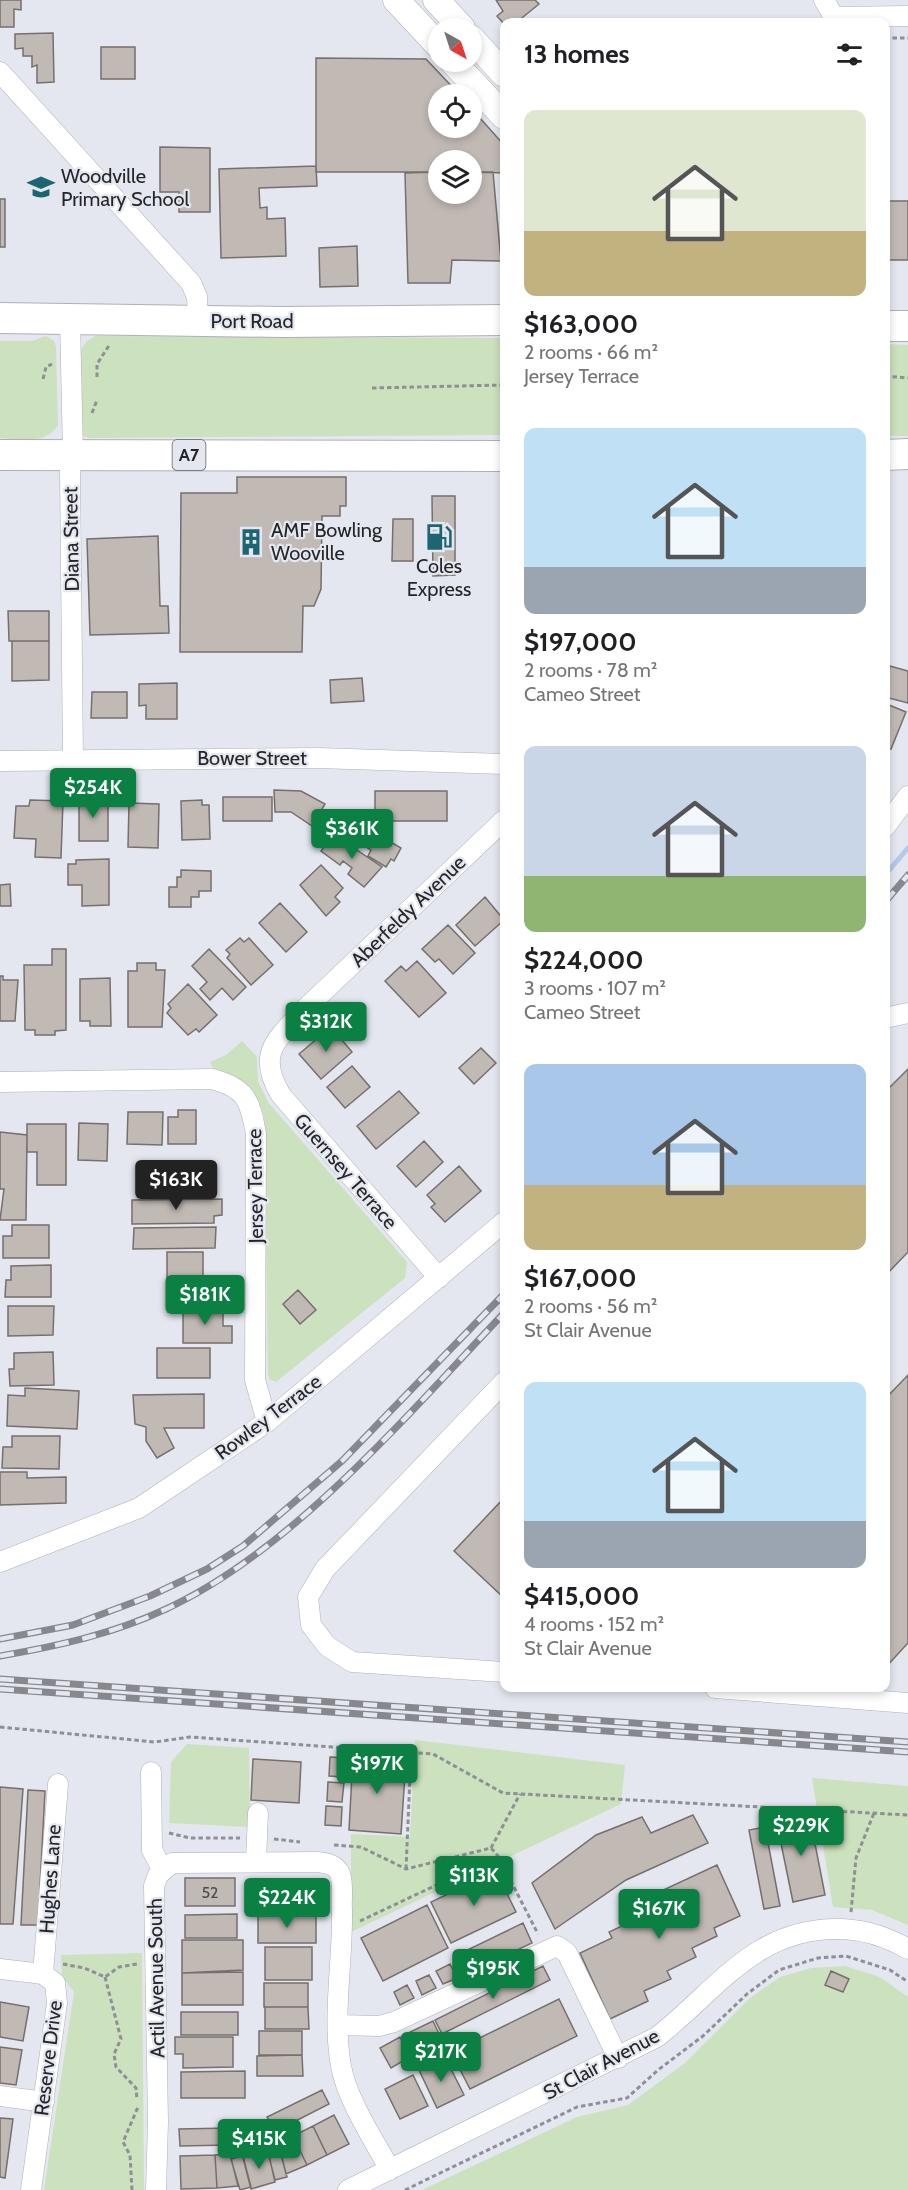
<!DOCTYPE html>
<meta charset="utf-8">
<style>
body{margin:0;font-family:Cabin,sans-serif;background:#f6f6f6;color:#202124;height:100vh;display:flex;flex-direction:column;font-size:22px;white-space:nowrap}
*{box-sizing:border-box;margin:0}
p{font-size:20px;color:#757577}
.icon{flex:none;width:33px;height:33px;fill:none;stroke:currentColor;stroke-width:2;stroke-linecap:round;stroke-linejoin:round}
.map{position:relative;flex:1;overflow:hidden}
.drawer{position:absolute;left:500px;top:18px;width:390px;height:1674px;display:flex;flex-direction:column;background:#fff;border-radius:12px;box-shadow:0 3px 9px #0003}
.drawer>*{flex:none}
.needle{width:39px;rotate:141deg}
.buttons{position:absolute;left:428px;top:18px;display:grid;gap:12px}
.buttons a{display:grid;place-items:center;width:54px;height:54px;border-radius:50%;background:#fff;box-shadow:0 3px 9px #0003;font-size:30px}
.price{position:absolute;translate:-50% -51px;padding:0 14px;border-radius:6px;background:#0b8043;color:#fff;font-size:20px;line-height:39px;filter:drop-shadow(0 2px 3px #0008)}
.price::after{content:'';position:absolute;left:50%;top:36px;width:18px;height:14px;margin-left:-9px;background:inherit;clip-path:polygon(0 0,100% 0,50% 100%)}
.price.active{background:#222;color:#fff}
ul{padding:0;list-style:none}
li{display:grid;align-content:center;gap:12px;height:318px;padding:0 24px}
li span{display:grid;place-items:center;height:186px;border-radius:12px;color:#555}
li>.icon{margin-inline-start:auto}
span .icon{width:108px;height:108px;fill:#fffc;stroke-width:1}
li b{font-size:26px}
h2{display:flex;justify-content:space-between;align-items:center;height:72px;padding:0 24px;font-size:26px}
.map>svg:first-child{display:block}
</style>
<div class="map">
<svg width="908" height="2190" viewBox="0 0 908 2190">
<rect width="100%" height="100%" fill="#e4e7ef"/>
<path fill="#cce1be" d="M46,336L54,341L56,347L58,425C47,445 21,439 0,438V341H32Z
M95,336L504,338V435L90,438L83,436L82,430L81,350L86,342Z
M885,344L908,345V436H885Z
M242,1041L257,1057L258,1081L268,1102L407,1262L405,1278L276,1382L270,1380L268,1375L264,1116C256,1090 241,1076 214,1070L210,1062L226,1055Z
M415,1740L625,1765L621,1804L351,1932V1834L410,1837Z
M187,1744L249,1748L250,1827L169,1823L171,1762Z
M812,1778L908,1786V1925L872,1910L833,1907Z
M142,1953L144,2190H44L74,1992L62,1976L61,1955Z
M845,1966L880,1977L908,1997V2190H422L577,2117L628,2105L685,2063L750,1998L780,1977L811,1968Z"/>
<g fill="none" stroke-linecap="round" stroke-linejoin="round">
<path stroke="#b4c8ea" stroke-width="5" d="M885,875L908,848"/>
</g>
<path fill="#c1b9b4" stroke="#766f6b" stroke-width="1.5" d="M0,0H21V10L14,9V27H0Z
M496,0H535L539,4L517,22L509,19L504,24L497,16L503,11Z
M53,33L54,82L37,83V65L32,67V56H23V48L15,49V34Z
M101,47H135V79H101Z
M316,58L426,59L459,94H438V128H471V108L504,145V173L471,172V160H438V172H316Z
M160,147L210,148V212H179V192H160Z
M316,166L317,186L259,188L260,208L267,207V219L285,218L286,256L221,258L219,169Z
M438,172V194H471V172H493L501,261L452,260L450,283H408L405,173Z
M0,199H5V247H0Z
M887,201H908V260H888Z
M357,246L358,286L320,287L319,248Z
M237,477H346V506H340V516H322L321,589L314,606H303L302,652H180L181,493H237Z
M432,496H455V575L433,576Z
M393,519H413V561H392Z
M158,536L160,606H168L169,633L90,635L87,539Z
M8,611H49V641H9Z
M12,641H49V680L12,681Z
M890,666L908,671V703L885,697Z
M362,678L364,701L331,703L330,680Z
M177,683V719H146V705L139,706V684Z
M92,692H127V718H91Z
M889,705L906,712L891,749L885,747V710Z
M274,790L301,791L325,804L312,826L291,812H275Z
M375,791H447V821H375Z
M79,795H96V801H108V841H79Z
M223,797H272V821H223Z
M30,800L63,801L61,858L35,857L36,839L14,838L16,806H29Z
M202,800V805H209L210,839L182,840L181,801Z
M129,803L159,804L158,848L128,847Z
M347,816L401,848L394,861L391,859L386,867L368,856L371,850L360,843L358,847L338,835Z
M333,834L382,867L364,887L348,874L352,868L343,861L340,865L321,851Z
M109,859V905L82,906V885H68V864H76V860Z
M321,865L343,888L335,897L340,902L326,916L300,885Z
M181,870L211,871V891H199V897H191V907H169V887H177V877H181Z
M10,884L11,906H0V885Z
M485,897L504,920L475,946L456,925Z
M280,903L307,932L286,952L259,923Z
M448,925L475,953L453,974L439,959L435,962L422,949Z
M240,938L244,942L249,938L273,965L251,985L227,958L230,954L226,950Z
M52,949H66V1030L55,1031V1035H35V1030H25L24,965H52Z
M209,949L246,987L233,1000L222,988L210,1000L200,989L207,982L192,966Z
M417,961L446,993L419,1017L385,981L401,966L406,971Z
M137,963H156V970H165L162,1027H128V971H137Z
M0,976H3V980H18L15,1021H0Z
M110,978L111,1026H90V1021H80V979Z
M188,984L217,1015L199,1032L196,1029L188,1035L167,1013L171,1008L168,1004Z
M331,1027L352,1052L321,1079L299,1054Z
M481,1048L496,1063L474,1084L459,1068Z
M352,1066L370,1087L345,1108L327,1087Z
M908,1069V1252L885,1276V1092Z
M399,1091L419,1113L376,1149L357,1126Z
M178,1110H196V1144H168V1117H178Z
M128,1112H163L162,1145L127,1144Z
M79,1123L108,1124L107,1161L78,1160Z
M27,1124H66V1185H37V1152H27Z
M0,1132L27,1135L26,1220H0L4,1189H0Z
M424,1141L443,1162L416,1187L397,1166Z
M200,1163V1175H208L209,1193L170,1195L169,1164Z
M459,1166L481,1191L445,1222L431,1207L435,1204L427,1195Z
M222,1199V1215L214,1216V1223L132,1224V1200Z
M12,1225H49V1258H3V1236H12Z
M216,1227L215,1248L133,1249L134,1228Z
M167,1252H203V1282H167Z
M51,1265V1297H5L6,1280H11V1266Z
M298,1290L316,1310L300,1324L283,1304Z
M8,1306H54L53,1335L8,1336Z
M223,1307V1326H232V1343H183V1308Z
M157,1348H210V1378H157Z
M53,1352L54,1385L10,1386L9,1369H14V1353Z
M908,1375V1643L885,1668V1399Z
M25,1388L79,1391L77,1429L7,1426L8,1395L25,1396Z
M204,1394V1428H164L174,1448L157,1458L146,1441V1427L135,1424L133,1395Z
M12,1436H60L59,1469L2,1468L3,1447H12Z
M0,1472H27V1478L66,1477V1503L0,1505Z
M504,1498V1598L454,1551Z
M353,1756L406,1759L401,1834L349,1830Z
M330,1757L346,1758L344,1777L329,1776Z
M253,1759L301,1762L299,1803L251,1800Z
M328,1782L344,1783L342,1802L327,1801Z
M0,1787L23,1789L13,1924H0Z
M28,1790L45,1791L38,1925H21Z
M326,1806L342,1807L341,1826L325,1825Z
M809,1813L825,1895L793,1902L776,1819Z
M693,1815L708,1843L626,1880L555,1929L532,1883L596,1835L642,1817L651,1833Z
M765,1827L780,1906L764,1909L749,1830Z
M717,1865L740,1916L714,1928L717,1936L692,1948L696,1957L667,1971L671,1979L644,1991L648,2001L610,2019L580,1953L612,1938L609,1932L641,1917L637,1909L664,1897L661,1891Z
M496,1871L516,1912L451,1943L431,1902Z
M185,1878H235V1906H185Z
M258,1882H316V1915L258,1916Z
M427,1905L448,1948L383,1981L361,1938Z
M237,1914V1938H185V1915Z
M316,1915V1943H258V1916Z
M523,1923L532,1943L466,1974L457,1955Z
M182,1940H243V1970L182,1973Z
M265,1947H312V1980H265Z
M450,1964L457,1978L443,1984L436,1971Z
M543,1966L550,1980L442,2034L435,2020Z
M831,1971L849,1979L843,1992L825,1985Z
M243,1972V2005H182V1973Z
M429,1975L436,1988L422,1995L416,1981Z
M264,1983H308V2007H264Z
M407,1985L414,1998L400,2005L394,1992Z
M559,1999L577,2036L470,2089L451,2052Z
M0,2002L29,2007L23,2041L0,2037Z
M265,2007H308L309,2029H265Z
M181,2012H238V2035H181Z
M433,2021L440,2036L412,2050L404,2035Z
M259,2031H302V2055H259Z
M175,2037H233V2067L183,2068V2054H175Z
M400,2037L410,2057L391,2068L380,2048Z
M0,2047L22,2050L16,2085L0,2083Z
M302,2055L303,2076H257V2056Z
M445,2057L464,2095L437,2108L419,2070Z
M245,2071V2098H181V2072Z
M413,2075L428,2106L400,2119L385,2089Z
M322,2090L329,2104L274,2132L275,2136L228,2148L229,2145L180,2146L179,2129L228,2128V2132L269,2120L267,2117Z
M334,2115L349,2144L327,2155L313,2126Z
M0,2118L13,2119L5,2178L0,2177Z
M313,2126L327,2155L307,2165L293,2136Z
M293,2136L307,2165L286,2174L278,2142Z
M279,2146L287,2177L275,2180L267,2149Z
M268,2151L275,2182L251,2189L243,2158Z
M230,2154L238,2186L217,2188L215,2155Z
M215,2155L217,2188L181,2189L180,2156Z
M243,2156L251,2187L240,2190L231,2159Z"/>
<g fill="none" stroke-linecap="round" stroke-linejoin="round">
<defs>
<path id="minor" d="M824,0L834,17L833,22
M834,17L908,16
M0,72L191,283L197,297L198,321
M70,319L73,455L70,472L73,759
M0,761L318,758L504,764
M885,827L908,796
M885,1018L908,1013
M0,1082L212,1079C246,1088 250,1100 256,1134L255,1380L267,1422
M439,1278L281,1095C255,1053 278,1038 306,1008L504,820
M504,1382L325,1569L308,1597L311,1625L327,1646L352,1662L504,1672
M0,1562L139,1508L267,1422L504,1222
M715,1688L908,1703
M151,1772L152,1850L163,1871
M256,1861L258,1813
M0,1969L43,1974L55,1983L57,2003L31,2190
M43,1974L58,1784
M339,2025L379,2026L394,2022L557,1946L567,1953L618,2058
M0,2096L44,2102
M156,2190L158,2122L154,1886L158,1875L172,1863L317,1862C326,1863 336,1864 340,1874C344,1885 341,1900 342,1911C343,1961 332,2016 341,2066C347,2100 374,2140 390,2170
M348,2190L657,2037C717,1990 755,1928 838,1929C862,1929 887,1937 908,1949"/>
<path id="major" d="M396,0L438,45
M436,0L462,28
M471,38L504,74
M453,62L504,116"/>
<path id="highway" d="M0,318L282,322L504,320
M885,326H908
M0,455L504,456
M885,455L908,454"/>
</defs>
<use href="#minor" stroke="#adb0b8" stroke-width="21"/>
<use href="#major" stroke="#adb0b8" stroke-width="27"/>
<use href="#highway" stroke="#adb0b8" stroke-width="32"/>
<path stroke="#8e9096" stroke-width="3" stroke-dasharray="4.5 3" stroke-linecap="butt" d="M885,38H908
M885,376L908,378
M97,377V364L110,344
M43,379L46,367L52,364
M372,388L504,385
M92,413L97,400
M0,1727L155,1742L190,1737L433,1754L503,1793L908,1815
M169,1833L190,1838H240
M274,1839L300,1842
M334,1845L361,1847L406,1869L491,1848L498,1856
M491,1848L520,1794
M406,1869L411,1753
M851,1912L856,1858L874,1813
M360,1921L498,1856L538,1934
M63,1964L84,1968L105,1977L119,1967L137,1964
M105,1977L121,2039L114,2054L116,2067L136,2088L137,2100
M132,2190L130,2155L123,2142L138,2107
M405,2190L577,2107L627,2098L658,2070L703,2036L747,1994L779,1970L818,1958L846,1956L890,1970L908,1982"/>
<use href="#minor" stroke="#fff" stroke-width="20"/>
<use href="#major" stroke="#fff" stroke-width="26"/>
<use href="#highway" stroke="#fff" stroke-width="30"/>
<defs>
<path id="rail" d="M885,902L908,875
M0,1639L73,1625L150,1596L207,1569L243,1546L342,1461L504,1294
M0,1656C58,1646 113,1634 166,1609C292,1551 409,1413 504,1313
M0,1679L908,1742
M0,1689L908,1752"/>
</defs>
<use href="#rail" stroke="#86888e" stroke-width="7"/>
<use href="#rail" stroke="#e4e7ef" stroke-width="4.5" stroke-dasharray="14" stroke-linecap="butt"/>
</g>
<defs>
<symbol id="school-bare" viewBox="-9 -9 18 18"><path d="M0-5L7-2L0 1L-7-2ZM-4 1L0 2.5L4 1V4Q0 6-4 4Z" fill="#1d6573" stroke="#e4e7ef" stroke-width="2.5" paint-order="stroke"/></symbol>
<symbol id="fuel-bare" viewBox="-9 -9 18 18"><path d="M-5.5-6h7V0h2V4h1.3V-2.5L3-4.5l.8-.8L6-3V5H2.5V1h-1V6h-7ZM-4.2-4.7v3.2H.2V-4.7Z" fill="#1d6573" stroke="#e4e7ef" stroke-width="2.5" paint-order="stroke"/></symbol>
<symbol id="building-bare" viewBox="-9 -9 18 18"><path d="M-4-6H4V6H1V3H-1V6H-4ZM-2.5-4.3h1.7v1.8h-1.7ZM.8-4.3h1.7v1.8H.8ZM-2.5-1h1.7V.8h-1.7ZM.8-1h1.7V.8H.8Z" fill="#1d6573" stroke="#e4e7ef" stroke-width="2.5" paint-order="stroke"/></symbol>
</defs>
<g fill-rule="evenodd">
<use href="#school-bare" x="22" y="168" width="38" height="38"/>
<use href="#fuel-bare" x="420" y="518" width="38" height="38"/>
<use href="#building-bare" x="232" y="523" width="38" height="38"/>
</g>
<g text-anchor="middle" stroke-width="4.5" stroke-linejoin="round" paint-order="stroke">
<g font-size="16" fill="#4c4b4c">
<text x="210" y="1898">52</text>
</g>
<rect fill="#e4e7ef" stroke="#5e6064" stroke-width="1.5" x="172.5" y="440" width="33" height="30" rx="4.5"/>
<g font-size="18" font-weight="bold" fill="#252629">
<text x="189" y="461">A7</text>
</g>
<g font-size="20" fill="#252629" stroke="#e4e7ef" text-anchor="start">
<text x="61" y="183">Woodville<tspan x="61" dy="23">Primary School</tspan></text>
<text x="271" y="537">AMF Bowling<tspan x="271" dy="23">Wooville</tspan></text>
<text x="439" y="573" text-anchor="middle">Coles<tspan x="439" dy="23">Express</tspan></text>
</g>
<g font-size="20" fill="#252629" stroke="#e4e7ef">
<text x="252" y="328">Port Road</text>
<text transform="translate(71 539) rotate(-91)" y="7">Diana Street</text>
<text x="252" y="765">Bower Street</text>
<text transform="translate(408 911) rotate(-44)" y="7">Aberfeldy Avenue</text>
<text transform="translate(346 1171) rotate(49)" y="7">Guernsey Terrace</text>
<text transform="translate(255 1186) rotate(-91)" y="7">Jersey Terrace</text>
<text transform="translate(268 1417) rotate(-37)" y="7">Rowley Terrace</text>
<text transform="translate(50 1879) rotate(-86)" y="7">Hughes Lane</text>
<text transform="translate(156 1978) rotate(-91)" y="7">Actil Avenue South</text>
<text transform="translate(48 2058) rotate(-83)" y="7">Reserve Drive</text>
<text transform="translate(601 2064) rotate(-28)" y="7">St Clair Avenue</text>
</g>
</g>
</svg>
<div class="buttons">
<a><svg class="needle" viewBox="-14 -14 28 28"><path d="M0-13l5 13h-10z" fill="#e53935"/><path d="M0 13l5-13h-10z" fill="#757577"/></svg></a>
<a><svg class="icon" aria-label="locate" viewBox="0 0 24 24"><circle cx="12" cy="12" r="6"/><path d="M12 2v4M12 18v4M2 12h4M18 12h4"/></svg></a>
<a><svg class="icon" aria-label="layers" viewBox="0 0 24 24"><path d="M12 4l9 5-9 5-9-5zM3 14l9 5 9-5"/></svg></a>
</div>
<b class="price" style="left:93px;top:819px">$254K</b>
<b class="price" style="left:352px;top:860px">$361K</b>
<b class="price" style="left:326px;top:1053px">$312K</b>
<b class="price active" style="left:176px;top:1211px">$163K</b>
<b class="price" style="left:205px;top:1326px">$181K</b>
<b class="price" style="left:377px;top:1795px">$197K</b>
<b class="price" style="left:801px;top:1857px">$229K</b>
<b class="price" style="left:474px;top:1907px">$113K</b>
<b class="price" style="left:287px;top:1929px">$224K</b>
<b class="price" style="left:659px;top:1940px">$167K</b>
<b class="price" style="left:493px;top:2000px">$195K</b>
<b class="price" style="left:441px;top:2083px">$217K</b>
<b class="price" style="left:259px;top:2170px">$415K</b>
<section class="drawer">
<h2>13 homes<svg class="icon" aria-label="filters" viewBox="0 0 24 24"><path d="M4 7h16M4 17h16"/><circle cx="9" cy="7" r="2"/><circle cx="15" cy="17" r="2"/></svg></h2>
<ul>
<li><span style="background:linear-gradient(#dfe7d0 65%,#c2b280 0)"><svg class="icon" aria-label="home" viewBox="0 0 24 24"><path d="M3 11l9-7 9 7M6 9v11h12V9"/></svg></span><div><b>$163,000</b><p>2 rooms · 66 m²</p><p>Jersey Terrace</p></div></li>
<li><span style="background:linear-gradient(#bfe0f5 75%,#9aa5b1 0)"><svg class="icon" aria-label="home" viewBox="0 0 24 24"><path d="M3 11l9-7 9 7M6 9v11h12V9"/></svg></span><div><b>$197,000</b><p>2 rooms · 78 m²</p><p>Cameo Street</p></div></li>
<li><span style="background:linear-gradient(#c9d6e8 70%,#8fb573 0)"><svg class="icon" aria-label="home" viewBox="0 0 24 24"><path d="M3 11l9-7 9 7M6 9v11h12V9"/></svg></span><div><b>$224,000</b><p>3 rooms · 107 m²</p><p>Cameo Street</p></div></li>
<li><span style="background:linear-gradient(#a9c7e8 65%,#c2b280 0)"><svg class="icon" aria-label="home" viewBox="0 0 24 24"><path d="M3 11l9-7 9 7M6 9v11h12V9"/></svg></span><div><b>$167,000</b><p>2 rooms · 56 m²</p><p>St Clair Avenue</p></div></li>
<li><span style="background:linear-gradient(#bfe0f5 75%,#9aa5b1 0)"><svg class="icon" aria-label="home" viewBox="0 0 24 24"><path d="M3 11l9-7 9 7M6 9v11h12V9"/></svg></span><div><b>$415,000</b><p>4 rooms · 152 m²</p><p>St Clair Avenue</p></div></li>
</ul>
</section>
</div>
